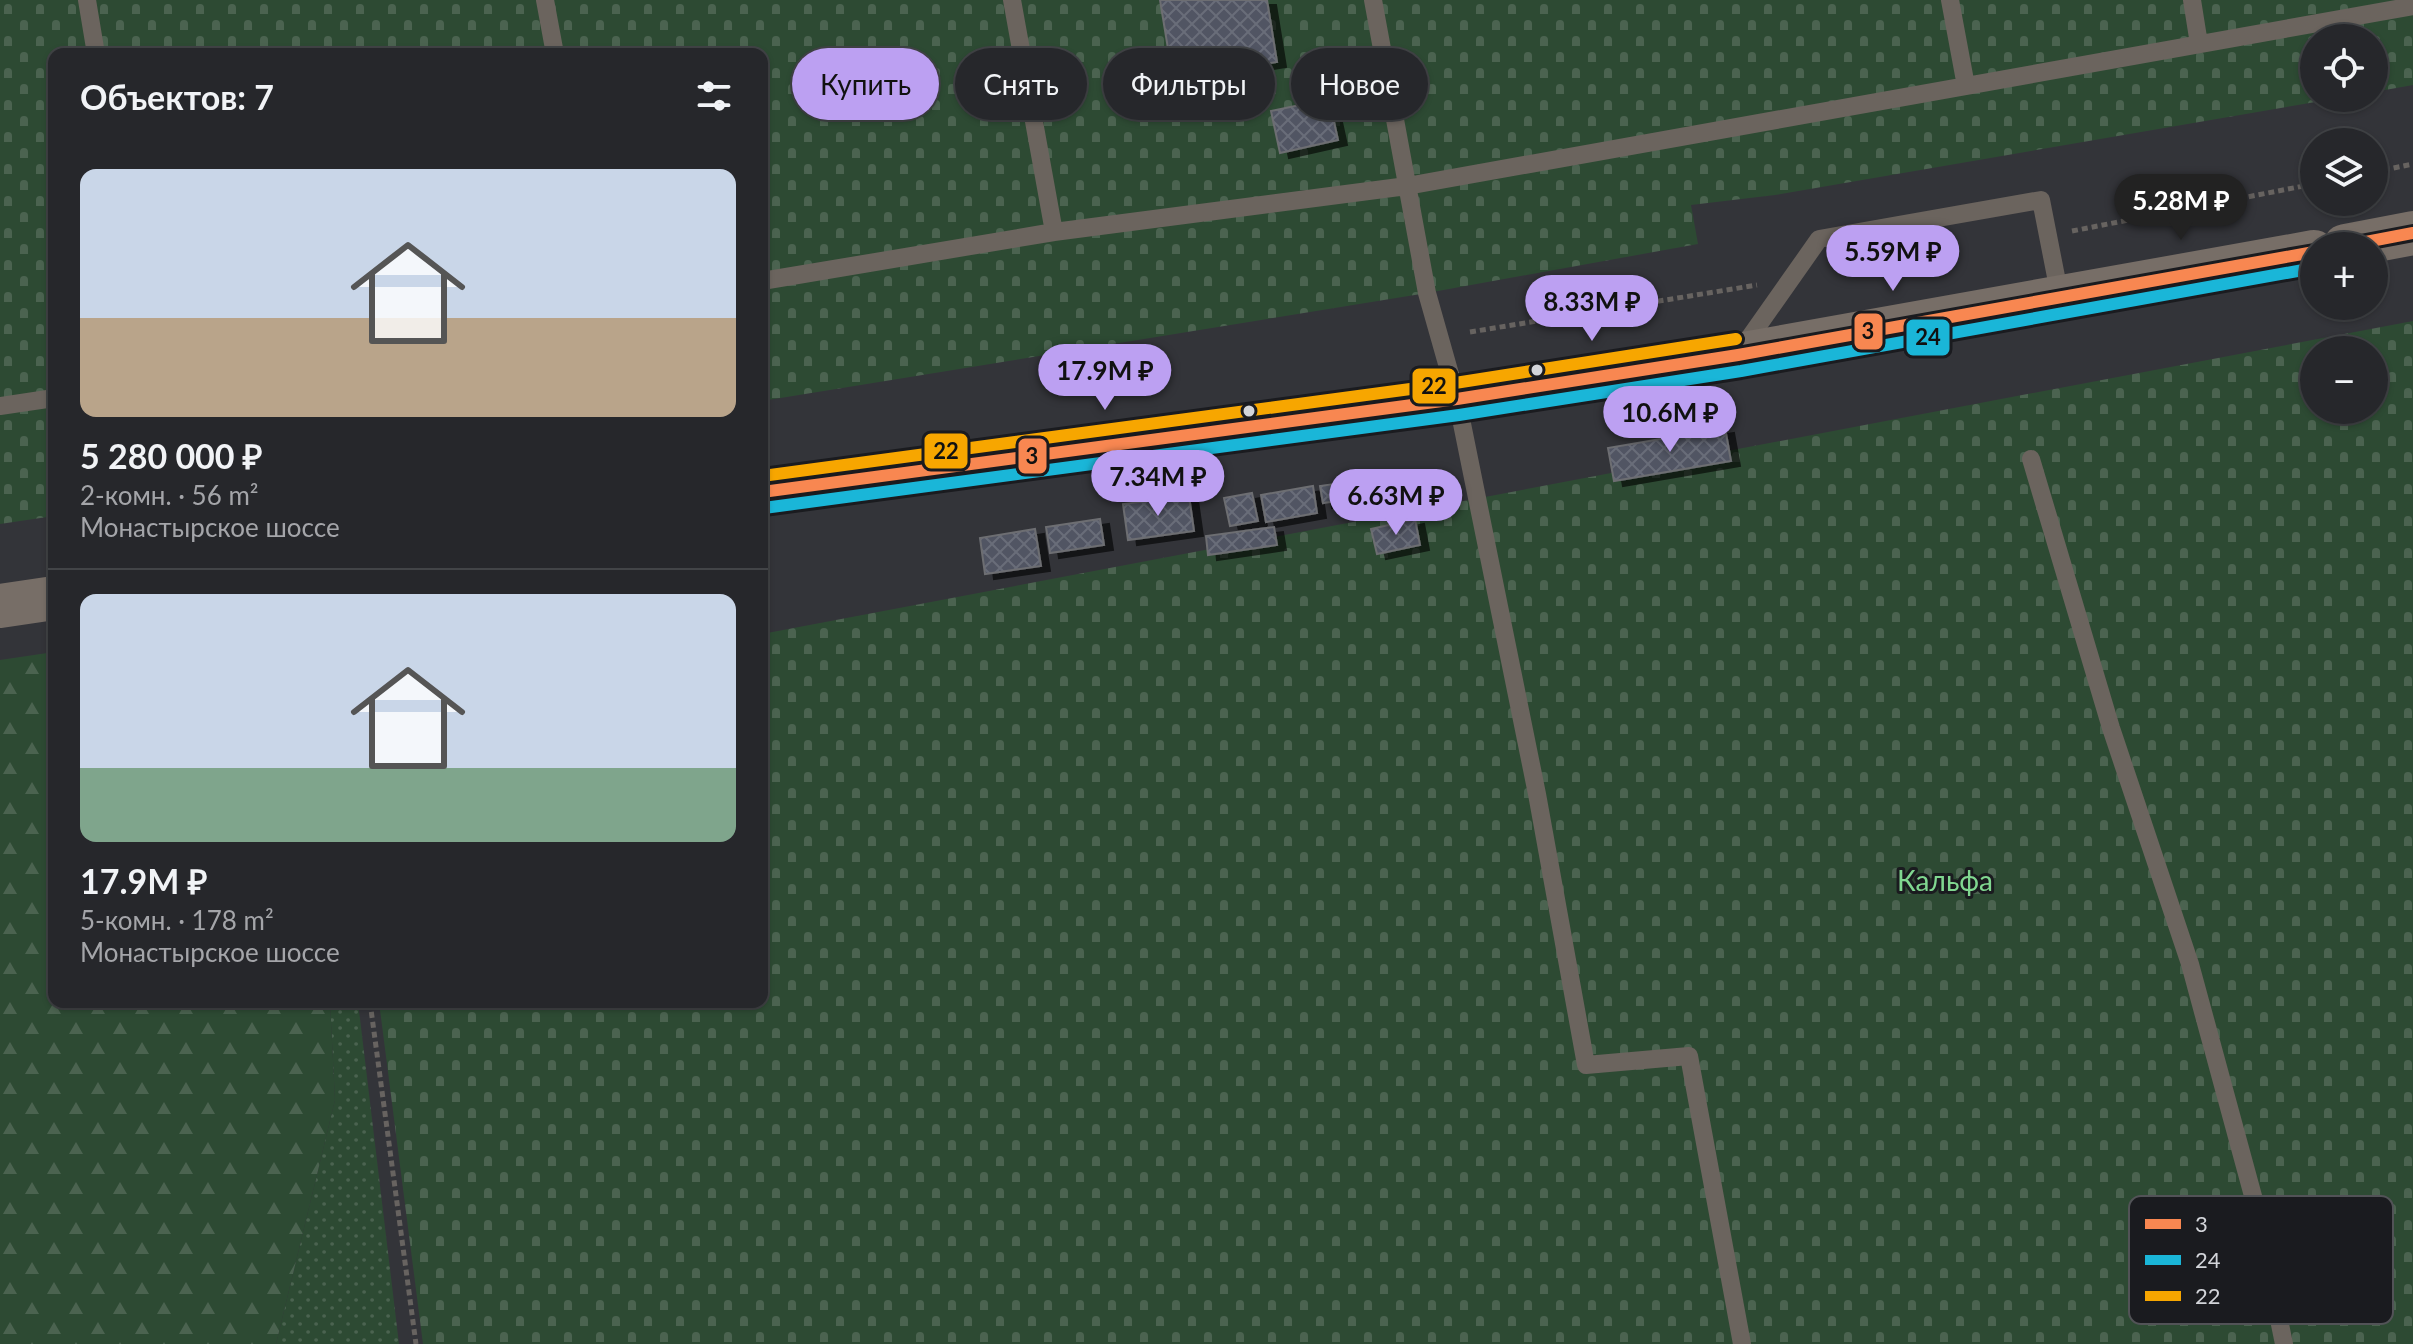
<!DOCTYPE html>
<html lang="ru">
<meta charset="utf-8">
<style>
body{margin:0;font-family:Lato,sans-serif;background:#2e2f33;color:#f1f3f6;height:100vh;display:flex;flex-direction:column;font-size:30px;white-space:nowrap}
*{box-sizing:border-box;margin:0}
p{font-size:26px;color:#a4a5a9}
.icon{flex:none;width:44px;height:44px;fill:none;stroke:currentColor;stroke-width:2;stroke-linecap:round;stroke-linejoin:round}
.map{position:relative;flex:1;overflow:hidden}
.panel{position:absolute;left:48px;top:48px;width:720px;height:960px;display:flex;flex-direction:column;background:#26272b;border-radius:16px;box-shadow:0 2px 6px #0004,0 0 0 2px #424447}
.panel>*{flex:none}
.guide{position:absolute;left:792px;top:48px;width:760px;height:72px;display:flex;gap:16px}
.controls{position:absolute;left:2300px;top:24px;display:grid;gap:16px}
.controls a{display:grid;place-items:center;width:88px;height:88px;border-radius:50%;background:#26272b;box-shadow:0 2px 6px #0004,0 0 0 2px #424447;font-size:40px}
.price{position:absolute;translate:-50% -68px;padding:0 18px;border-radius:28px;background:#bca0f2;color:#111;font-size:26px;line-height:52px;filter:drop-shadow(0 2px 4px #0008)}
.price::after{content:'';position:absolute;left:50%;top:48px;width:24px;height:18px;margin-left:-12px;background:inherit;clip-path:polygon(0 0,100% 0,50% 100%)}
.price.selected{background:#222;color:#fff}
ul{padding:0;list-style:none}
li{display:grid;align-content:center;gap:16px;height:424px;padding:0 32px}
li+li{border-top:2px solid #424447}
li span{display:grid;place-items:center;height:248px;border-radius:16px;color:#555}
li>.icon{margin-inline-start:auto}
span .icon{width:144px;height:144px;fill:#fffc;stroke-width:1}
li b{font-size:34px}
h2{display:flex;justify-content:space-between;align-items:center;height:96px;padding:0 32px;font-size:34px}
.chip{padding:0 28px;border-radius:36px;background:#26272b;box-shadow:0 2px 6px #0004,0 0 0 2px #424447;font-size:28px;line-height:72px}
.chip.selected{background:#bca0f2;color:#111}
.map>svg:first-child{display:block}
</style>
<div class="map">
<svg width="2413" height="1344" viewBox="0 0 2413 1344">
<defs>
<pattern id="grass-dots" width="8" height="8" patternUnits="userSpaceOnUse" patternTransform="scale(2)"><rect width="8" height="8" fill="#2d4a33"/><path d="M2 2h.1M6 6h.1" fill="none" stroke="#4b6350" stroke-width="1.8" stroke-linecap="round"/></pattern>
<pattern id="forest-firs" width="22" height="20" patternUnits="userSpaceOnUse" patternTransform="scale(2)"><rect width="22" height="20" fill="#2d4a33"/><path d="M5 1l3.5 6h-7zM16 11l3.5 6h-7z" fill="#4b6350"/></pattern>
<pattern id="cemetery-stones" width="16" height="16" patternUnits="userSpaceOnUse" patternTransform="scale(2)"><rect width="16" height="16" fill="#2d4a33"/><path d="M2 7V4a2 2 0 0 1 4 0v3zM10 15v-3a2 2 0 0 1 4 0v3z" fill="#4b6350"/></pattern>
<pattern id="building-cross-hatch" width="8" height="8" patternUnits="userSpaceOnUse" patternTransform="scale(2)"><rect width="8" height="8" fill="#515563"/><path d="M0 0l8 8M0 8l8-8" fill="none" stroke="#696d79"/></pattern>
<filter id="shadow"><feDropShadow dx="9" dy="5" stdDeviation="0" flood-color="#0009"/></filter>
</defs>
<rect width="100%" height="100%" fill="#333439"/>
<path fill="url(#grass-dots)" d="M330,1002H358L399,1344H276L335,1100Z"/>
<path fill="url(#forest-firs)" d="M54,652V1002H330L335,1100L276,1344H0V660Z"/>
<path fill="url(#cemetery-stones)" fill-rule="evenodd" d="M0,0H2413V85L2374,92V38H2314V98H2339L1775,195L1691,205L1698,244L1427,293L762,401V54H54V516L0,524Z
M2413,321V1344H423L379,1002H762V634ZM2314,350H2374V410H2314Z"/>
<path fill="url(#building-cross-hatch)" stroke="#6d6e72" stroke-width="2" filter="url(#shadow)" d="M1160,0H1267L1277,62L1173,79Z
M1329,99L1338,140L1280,153L1271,111Z
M1725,428L1731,461L1614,481L1608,448Z
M1412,473L1414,490L1323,503L1320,486Z
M1313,486L1317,513L1266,522L1261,495Z
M1252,493L1258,521L1230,526L1224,498Z
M1189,496L1194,531L1128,540L1123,504Z
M1100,519L1104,545L1050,553L1046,527Z
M1415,519L1420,545L1377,554L1371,529Z
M1274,527L1277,545L1208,555L1206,536Z
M1035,529L1041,566L985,574L980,538Z"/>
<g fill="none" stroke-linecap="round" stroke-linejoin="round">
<path stroke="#676360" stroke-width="5" stroke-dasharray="6 4" stroke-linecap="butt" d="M2374,172L2413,164
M2072,231L2314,184
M1470,332L1757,285
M370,1002L416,1344"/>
<path stroke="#6b645e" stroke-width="18" d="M87,0L96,54
M545,0L555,54
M1012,0L1054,232L1407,186L2413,6
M1373,0L1427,293L1457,399L1537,794L1586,1065L1689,1056L1742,1344
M1950,0L1966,86
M2192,0L2199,44
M762,281L1054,232
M1743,347L1819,239L2041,200L2060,297
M0,406L54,398
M2031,459L2111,728L2190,964L2256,1207L2284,1344"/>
<path stroke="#776e67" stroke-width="44" d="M2345,246L2413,233
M762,492L1457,399L1738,355L2314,252
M0,606L54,598"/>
<defs>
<path id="bus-1" d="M2345,246L2413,233
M762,492L1457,399L1738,355L2314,252"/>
<path id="bus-2" d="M764,508L1459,415L1741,371L2314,268"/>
<path id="bus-3" d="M762,476L1455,383L1736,339"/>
</defs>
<use href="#bus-1" stroke="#1a1b1f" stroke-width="18"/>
<use href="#bus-2" stroke="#1a1b1f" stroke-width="18"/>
<use href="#bus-3" stroke="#1a1b1f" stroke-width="18"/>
<use href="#bus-1" stroke="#f88751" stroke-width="12"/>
<use href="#bus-2" stroke="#1ab6d8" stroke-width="12"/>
<use href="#bus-3" stroke="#f7a600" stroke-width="12"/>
</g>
<g fill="#d3d5da" stroke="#1a1b1f" stroke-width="3">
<circle cx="1537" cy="370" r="7"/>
<circle cx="1249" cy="411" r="7"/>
</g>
<g text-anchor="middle" stroke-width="6" stroke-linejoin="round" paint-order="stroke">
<g font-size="28" fill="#80d790" stroke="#1a1b1f">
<text x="1945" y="891">Кальфа</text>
</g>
</g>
<rect x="2129" y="1196" width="264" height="128" rx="12" fill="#1a1b1f" stroke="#525357" stroke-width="2"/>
<rect x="2145" y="1219" width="36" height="10" fill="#f88751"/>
<rect x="2145" y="1255" width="36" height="10" fill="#1ab6d8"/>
<rect x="2145" y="1291" width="36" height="10" fill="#f7a600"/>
<g font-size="22" fill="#d3d5da">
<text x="2195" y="1232">3</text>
<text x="2195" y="1268">24</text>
<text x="2195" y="1304">22</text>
</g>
<g stroke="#1a1b1f" stroke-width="3">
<rect x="1853" y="312" width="31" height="39" rx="8" fill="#f88751"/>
<rect x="1905" y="318" width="46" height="39" rx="8" fill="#1ab6d8"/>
<rect x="1411" y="367" width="46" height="38" rx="8" fill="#f7a600"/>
<rect x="923" y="432" width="46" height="38" rx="8" fill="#f7a600"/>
<rect x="1017" y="437" width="31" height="38" rx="8" fill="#f88751"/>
</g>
<g font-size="22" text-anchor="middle" font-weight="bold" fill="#111">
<text x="1868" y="339">3</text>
<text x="1928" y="345">24</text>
<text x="1434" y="394">22</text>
<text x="946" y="459">22</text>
<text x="1032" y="464">3</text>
</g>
</svg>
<div class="controls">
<a><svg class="icon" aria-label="locate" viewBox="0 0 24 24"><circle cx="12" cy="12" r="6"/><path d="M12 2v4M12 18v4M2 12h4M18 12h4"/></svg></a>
<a><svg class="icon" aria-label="layers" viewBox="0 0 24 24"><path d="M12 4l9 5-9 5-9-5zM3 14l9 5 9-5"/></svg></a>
<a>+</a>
<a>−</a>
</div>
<b class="price selected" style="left:2181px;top:242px">5.28M ₽</b>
<b class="price" style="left:1893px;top:293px">5.59M ₽</b>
<b class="price" style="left:1592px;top:343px">8.33M ₽</b>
<b class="price" style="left:1105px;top:412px">17.9M ₽</b>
<b class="price" style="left:1670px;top:454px">10.6M ₽</b>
<b class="price" style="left:1158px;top:518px">7.34M ₽</b>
<b class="price" style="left:1396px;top:537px">6.63M ₽</b>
<div class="guide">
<a class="chip selected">Купить</a>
<a class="chip">Снять</a>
<a class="chip">Фильтры</a>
<a class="chip">Новое</a>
</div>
<section class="panel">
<h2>Объектов: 7<svg class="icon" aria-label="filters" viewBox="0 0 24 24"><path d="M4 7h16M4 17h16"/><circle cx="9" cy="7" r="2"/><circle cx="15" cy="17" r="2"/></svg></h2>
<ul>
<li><span style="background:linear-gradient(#c9d6e8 60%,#b9a48a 0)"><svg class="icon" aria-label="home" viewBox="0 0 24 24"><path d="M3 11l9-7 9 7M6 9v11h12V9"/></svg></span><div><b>5 280 000 ₽</b><p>2-комн. · 56 m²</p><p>Монастырское шоссе</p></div></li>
<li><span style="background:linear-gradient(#c9d6e8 70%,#7fa58c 0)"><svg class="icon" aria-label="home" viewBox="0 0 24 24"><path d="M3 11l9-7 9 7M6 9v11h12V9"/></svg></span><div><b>17.9M ₽</b><p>5-комн. · 178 m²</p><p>Монастырское шоссе</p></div></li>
</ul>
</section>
</div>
